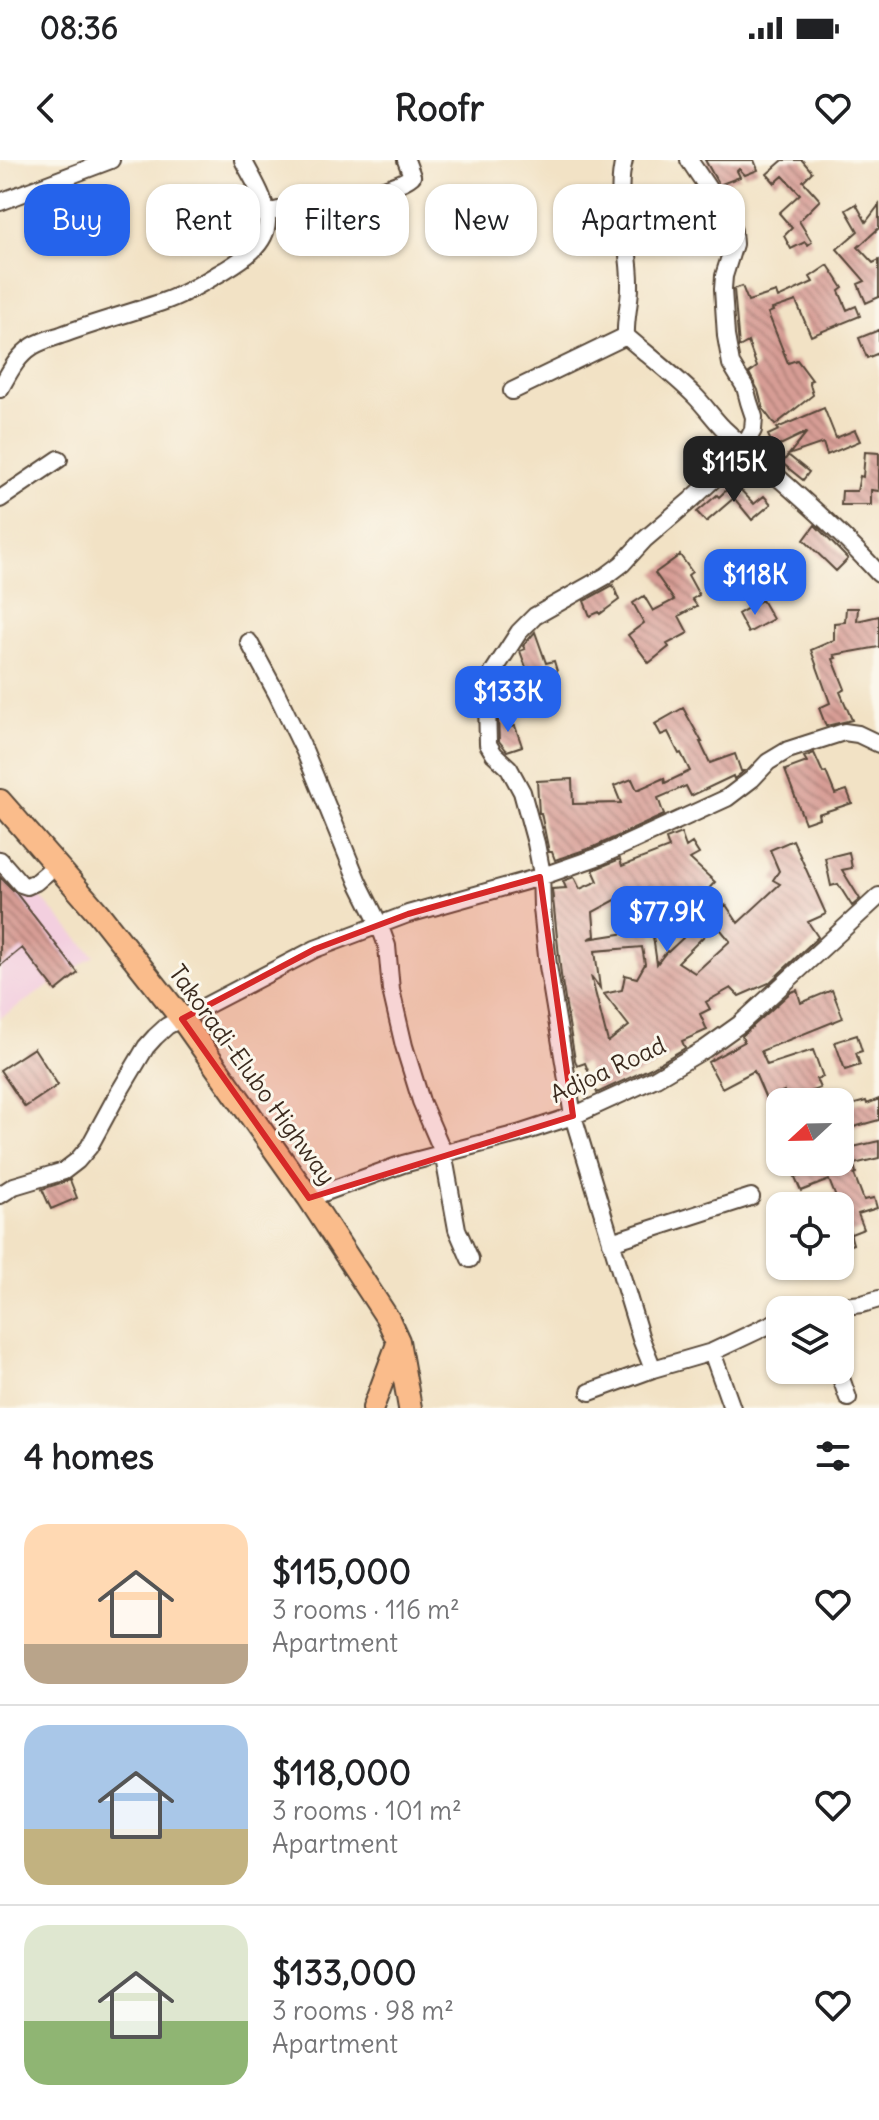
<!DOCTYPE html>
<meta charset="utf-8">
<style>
body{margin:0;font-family:Delius,sans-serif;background:#f2f2f2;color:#202124;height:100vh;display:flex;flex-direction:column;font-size:30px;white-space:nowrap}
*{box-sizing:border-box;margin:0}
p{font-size:26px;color:#757577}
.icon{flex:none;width:44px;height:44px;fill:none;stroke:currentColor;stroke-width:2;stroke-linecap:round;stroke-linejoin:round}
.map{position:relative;height:1248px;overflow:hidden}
.details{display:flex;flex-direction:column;background:#fff;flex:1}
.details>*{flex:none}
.top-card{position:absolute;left:24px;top:24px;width:832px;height:72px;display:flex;gap:16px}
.needle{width:52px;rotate:248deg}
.controls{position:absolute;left:766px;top:928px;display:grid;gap:16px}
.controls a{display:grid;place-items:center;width:88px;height:88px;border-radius:16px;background:#fff;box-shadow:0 2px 6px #0004;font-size:40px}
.price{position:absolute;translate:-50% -68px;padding:0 18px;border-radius:16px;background:#2563eb;color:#fff;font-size:26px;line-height:52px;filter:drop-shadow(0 2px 4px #0008)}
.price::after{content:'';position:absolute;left:50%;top:48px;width:24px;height:18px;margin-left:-12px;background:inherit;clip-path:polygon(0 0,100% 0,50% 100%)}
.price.current{background:#222;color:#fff}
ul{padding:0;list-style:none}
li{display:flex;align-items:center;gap:24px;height:200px;padding:0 24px}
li+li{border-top:2px solid #e0e0e0}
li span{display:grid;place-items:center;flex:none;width:224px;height:160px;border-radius:24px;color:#555}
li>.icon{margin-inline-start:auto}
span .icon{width:96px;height:96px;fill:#fffc;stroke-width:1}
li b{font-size:34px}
h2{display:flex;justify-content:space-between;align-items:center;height:96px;padding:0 24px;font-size:34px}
.tag{padding:0 28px;border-radius:24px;background:#fff;box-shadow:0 2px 6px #0004;font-size:28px;line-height:72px}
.tag.current{background:#2563eb;color:#fff}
.status{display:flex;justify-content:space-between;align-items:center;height:56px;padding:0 40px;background:#fff;direction:ltr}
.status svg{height:22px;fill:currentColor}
header{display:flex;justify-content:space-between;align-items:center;height:104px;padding:0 24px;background:#fff;font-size:36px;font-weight:800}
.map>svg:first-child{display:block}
</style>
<div class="status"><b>08:36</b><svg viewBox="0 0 49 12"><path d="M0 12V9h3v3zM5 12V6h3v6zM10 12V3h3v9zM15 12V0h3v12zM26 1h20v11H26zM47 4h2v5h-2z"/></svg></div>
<header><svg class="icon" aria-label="back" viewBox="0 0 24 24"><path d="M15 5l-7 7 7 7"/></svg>Roofr<svg class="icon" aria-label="heart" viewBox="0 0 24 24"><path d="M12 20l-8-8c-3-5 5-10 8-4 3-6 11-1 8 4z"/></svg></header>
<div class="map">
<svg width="879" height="1248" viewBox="0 0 879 1248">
<defs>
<pattern id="building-back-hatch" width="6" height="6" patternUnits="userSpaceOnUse" patternTransform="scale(2)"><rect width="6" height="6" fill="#d79d95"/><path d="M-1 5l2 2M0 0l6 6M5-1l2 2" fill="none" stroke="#b08079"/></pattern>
</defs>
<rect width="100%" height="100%" fill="#fbf7ec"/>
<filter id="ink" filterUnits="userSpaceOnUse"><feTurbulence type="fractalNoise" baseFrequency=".0125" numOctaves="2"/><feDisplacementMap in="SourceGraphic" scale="16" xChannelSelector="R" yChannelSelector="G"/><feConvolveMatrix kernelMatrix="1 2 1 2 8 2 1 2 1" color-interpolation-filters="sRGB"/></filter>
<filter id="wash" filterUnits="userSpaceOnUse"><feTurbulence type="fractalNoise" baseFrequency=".006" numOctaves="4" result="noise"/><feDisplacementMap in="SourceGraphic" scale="32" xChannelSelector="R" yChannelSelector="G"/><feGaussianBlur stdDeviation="1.8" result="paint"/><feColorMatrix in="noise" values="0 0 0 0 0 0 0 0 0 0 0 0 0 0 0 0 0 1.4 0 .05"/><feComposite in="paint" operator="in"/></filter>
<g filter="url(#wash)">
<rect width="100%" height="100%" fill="#f2e2c5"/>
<path fill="#f3cfdf" d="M0,692L94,796L0,858Z"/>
<g id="blocks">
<path fill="url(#building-back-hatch)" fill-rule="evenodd" d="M705,0H754L758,10L745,15L739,9L737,11L740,17L719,25Z
M783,0H802L812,12L803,21L820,40L799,61L812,82L808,85L805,82L791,89L784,76L792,68L779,53L800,34L783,16L775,23L767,14Z
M856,44L866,62L879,45V68L858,87L873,103L879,100V137L866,143L858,124L865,121L837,89L858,71L846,50Z
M828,105L843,128L839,131L847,150L856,146L860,156L811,176L796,141L772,149L773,151L768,153L788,203L797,200L812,220L809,221L813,235L775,265L763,249L758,230L749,213L757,207L748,182L739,187L734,129L742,126L748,141L776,132L778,138L813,122L810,117Z
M879,170V193L867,198L859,178Z
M824,248L836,278L855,270L860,281L827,295L823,283L788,295L809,312L803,320L782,303L807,272L774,288L768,275L779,270L777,268Z
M865,292L879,293V331L871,330V345H841L842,331H857L860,316L863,317Z
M734,323L754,344L764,336L771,344L752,360L734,338L706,362L697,352L717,335L719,337Z
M815,365L848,399L836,411L804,380Z
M680,395L692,412L688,415L699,435L692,439L697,446L679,456L688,473L667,484L669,487L649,503L628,475L644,463L633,443L644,436L653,451L674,440L655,413Z
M613,425L619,440L600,454L599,452L590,456L584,441Z
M762,440L773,459L748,473L738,454Z
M846,448H858L857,461L879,456V487L834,495L836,498L833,499L845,529L840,532L852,560L826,566L819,548L830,543L811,490L834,480V463L845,462Z
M535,472L546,503L554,501L557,511L550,513L552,519L533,526L520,491L525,489L523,486Z
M683,548L702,582H700L710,603L735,594L741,611H744L734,619L733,616L691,636L686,626L658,638L664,655L596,686L555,700L552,692H549L541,653H539L537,621L572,619L573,644L621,643L614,626L632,619L637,630L664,618L665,623L690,611L681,593L679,594L668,572L661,575L655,564Z
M507,555L511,567L515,566L522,586L507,591L499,581L498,558Z
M814,593L823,613L826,612L835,634L847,630L852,643L818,654L819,658L805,663L785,610L807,602L804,597Z
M681,673L686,687L692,683L699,694L690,699L715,722L702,736L716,752L726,745L738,763L780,724L773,720L779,711L770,690L793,680L826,754L808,762L818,777L769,823L739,836L731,828L706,842L710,849L700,854L707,870L682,881L685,888L651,908L597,933L585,903L577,906L575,900L561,815L552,729L566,728L563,721L574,717L580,729L598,721L593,710L620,699L622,706L669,688L666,679ZM646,728L683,778L668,792L667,791L657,804L652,769L588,779L595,776L593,752L619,738L625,761L649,749ZM716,764L730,781L695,813L678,802ZM642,787L645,804L637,818L625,815L622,830L604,834L629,866L608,882L591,816L600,828L595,791Z
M849,692L852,708L842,710L860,739L852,746L838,724L831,726L825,698Z
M0,717L16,733L78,813L56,831L22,788L0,806Z
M797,830L801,843L832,830L843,858L761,891L767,905L813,890L823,917L816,919L820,928L797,937L796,934L786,938L784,931L766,939L754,911L722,928L708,902L744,882L742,876L791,832Z
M857,875L862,891L856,893L860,905L845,910L835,882Z
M34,888L58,925L25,947L0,910Z
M879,939V960L850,968L852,973L840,978V943H843L844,947L866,941L867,944Z
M879,981V998L854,1004L856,1013L854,1014L864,1040L874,1038L877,1048L858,1054L864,1069L851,1074L850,1073L853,1084L842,1088L840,1075L850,1073L829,1020L801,1031L795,1017L810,1011L807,1002H840V990Z
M70,1020L77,1038L51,1049L42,1029Z"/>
</g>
</g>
<g filter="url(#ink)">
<use href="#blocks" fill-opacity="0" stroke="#564637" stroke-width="2"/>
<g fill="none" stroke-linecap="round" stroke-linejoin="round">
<defs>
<path id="minor" d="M624,0C613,42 631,83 630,126C630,143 625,159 626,176C649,196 673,214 695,236C705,246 713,258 723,268C776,317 831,361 879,414
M0,42L111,0
M266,53C305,43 346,42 384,29C394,25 404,23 412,16L406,0
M0,229C9,213 17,196 33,186C41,181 52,178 61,175C96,162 131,153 165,141C186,134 206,121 225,110C243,99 266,85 267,62C268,41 252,18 243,0
M512,231L626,176
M0,339L59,299
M249,482L277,534L305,592L358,722L379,764L387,786L391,830L404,886L421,941L443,992L457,1069L470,1099
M0,700L21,724L27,726L36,722L56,705
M0,1035L14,1026L64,1011L77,1001L89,987L115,939L146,887L155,877L167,866L315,789L408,754L540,717L600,696L727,638L752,619L768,602L788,590L844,572L858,574L879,584
M309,1038L403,1004L518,974L573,956L656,918L705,889L740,864L879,736
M611,1082L751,1037
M807,1150L862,1144L879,1139
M712,1192L732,1248
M653,1209L641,1179L573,956L548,806L542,748L541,709L536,683L522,632L509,608L494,594L488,584L487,541L493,512L519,472L535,456L606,416L622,404L644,380L691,340L715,318L744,287L753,270L754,257L749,242L745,227L731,204L726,176L723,129L724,116L734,84L733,71L728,58L689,0
M838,1210L848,1238
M590,1232L653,1209L712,1192L780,1160"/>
<path id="major" d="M373,1248L398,1181"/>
<path id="highway" d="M0,641L99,754L182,859L309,1038L388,1159L398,1181L410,1248"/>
</defs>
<use href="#minor" stroke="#564637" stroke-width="20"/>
<use href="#major" stroke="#564637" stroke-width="24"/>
<use href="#highway" stroke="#564637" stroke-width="26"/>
<use href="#minor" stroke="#fff" stroke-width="16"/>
<use href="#major" stroke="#fabc8b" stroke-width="20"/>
<use href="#highway" stroke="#fabc8b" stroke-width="22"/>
</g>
</g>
<path fill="#d62828" fill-opacity="0.2" stroke="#d62828" stroke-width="6" stroke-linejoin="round" d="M540,717L573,956L309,1038L182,859L315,789L408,754Z"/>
<g text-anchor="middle" stroke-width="6" stroke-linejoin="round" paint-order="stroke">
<g font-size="24" fill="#3b2a1e" stroke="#fbf7ec">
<text transform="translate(608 910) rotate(-25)" y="8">Adjoa Road</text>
<text transform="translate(252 915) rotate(54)" y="8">Takoradi-Elubo Highway</text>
</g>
</g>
</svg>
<div class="controls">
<a><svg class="needle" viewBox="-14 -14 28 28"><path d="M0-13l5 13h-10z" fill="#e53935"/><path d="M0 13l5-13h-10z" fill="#757577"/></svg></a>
<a><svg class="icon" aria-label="locate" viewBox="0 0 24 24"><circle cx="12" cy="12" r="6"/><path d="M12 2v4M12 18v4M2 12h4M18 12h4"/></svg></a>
<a><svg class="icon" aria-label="layers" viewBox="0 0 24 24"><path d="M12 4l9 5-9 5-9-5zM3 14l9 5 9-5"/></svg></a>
</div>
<b class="price current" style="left:734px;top:344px">$115K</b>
<b class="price" style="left:755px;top:457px">$118K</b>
<b class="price" style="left:508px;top:574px">$133K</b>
<b class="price" style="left:667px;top:794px">$77.9K</b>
<div class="top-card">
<a class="tag current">Buy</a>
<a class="tag">Rent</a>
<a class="tag">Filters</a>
<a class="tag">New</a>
<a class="tag">Apartment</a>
</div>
</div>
<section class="details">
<h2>4 homes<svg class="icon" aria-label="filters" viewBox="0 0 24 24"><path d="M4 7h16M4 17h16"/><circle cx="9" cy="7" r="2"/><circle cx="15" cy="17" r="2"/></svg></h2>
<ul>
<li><span style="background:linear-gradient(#ffd9b3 75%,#b9a48a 0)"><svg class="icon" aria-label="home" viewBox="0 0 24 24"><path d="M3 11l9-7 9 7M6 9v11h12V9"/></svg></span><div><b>$115,000</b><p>3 rooms · 116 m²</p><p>Apartment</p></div><svg class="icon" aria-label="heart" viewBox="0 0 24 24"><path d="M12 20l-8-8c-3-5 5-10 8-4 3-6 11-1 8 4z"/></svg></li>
<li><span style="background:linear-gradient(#a9c7e8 65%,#c2b280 0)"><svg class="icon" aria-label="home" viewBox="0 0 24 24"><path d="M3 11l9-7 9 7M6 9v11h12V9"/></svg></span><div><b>$118,000</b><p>3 rooms · 101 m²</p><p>Apartment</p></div><svg class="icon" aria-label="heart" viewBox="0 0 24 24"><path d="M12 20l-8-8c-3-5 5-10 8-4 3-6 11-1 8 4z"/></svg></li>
<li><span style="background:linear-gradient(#dfe7d0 60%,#8fb573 0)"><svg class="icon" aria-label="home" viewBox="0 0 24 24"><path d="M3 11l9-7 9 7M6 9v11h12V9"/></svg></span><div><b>$133,000</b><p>3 rooms · 98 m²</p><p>Apartment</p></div><svg class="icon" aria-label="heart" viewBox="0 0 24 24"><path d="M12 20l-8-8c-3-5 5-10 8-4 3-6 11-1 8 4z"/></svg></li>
</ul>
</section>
